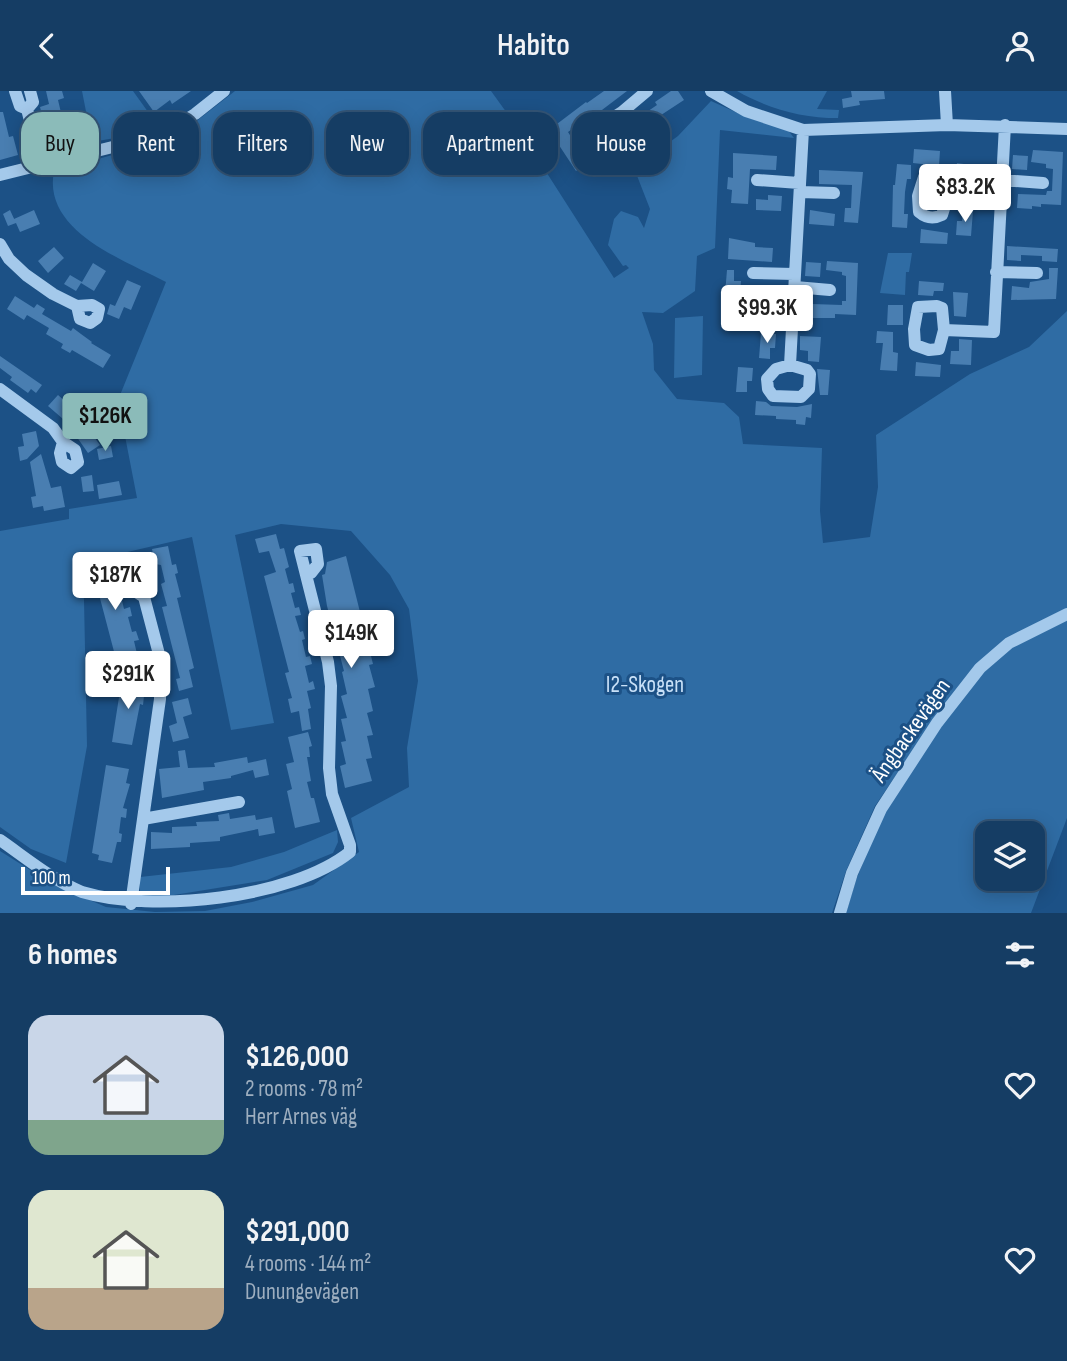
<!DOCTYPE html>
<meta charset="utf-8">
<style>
body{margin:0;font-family:"Sofia Sans Condensed",sans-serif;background:#22486d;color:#f1f3f6;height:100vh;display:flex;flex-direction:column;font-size:26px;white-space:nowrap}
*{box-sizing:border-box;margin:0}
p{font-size:23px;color:#9daebf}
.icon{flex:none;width:38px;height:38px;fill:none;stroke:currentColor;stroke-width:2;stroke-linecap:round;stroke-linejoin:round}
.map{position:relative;height:822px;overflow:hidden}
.details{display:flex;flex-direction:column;background:#153d64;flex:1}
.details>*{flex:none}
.top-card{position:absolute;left:21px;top:21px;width:700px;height:63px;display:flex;gap:14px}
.buttons{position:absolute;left:975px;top:730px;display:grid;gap:14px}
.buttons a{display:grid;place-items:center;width:70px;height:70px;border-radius:14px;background:#153d64;box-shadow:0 4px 18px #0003,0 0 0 2px #345678;font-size:35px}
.scale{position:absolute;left:21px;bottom:18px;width:149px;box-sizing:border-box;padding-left:7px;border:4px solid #fff;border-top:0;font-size:19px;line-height:24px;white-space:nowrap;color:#fff;-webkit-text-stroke:5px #1c5186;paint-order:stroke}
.price{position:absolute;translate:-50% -60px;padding:0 16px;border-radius:7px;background:#fff;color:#222;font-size:23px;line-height:46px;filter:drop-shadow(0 2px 4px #0008)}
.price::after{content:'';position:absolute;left:50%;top:42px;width:21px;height:16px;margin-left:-10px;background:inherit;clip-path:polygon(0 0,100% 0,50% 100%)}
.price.current{background:#8bbbb9;color:#111}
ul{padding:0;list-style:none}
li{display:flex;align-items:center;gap:21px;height:175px;padding:0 28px}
li span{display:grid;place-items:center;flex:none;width:196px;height:140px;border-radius:21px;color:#555}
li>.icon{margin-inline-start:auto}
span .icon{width:84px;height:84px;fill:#fffc;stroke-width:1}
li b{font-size:30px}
h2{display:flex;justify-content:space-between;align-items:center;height:84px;padding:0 28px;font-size:30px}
.chip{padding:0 24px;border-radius:21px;background:#153d64;box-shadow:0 4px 18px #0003,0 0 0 2px #345678;font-size:24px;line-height:63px}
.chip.current{background:#8bbbb9;color:#111}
header{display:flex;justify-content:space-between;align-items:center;height:91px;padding:0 28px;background:#153d64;font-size:32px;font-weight:600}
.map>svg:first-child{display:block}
</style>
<header><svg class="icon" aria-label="back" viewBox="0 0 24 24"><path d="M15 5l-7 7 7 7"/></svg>Habito<svg class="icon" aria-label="person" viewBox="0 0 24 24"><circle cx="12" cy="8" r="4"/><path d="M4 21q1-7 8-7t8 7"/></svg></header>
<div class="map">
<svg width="1067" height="822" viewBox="0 0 1067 822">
<rect width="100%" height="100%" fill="#1c5186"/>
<path fill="#2f6ca4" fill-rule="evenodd" d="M82,0H133L161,39L92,51Z
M235,0H491L520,40L614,187L629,177L626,174L623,175L608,154L614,128L621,120L638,126L644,137L650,118L634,77L678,45L711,10L749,27L788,39L794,47L720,39L715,157L697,165L695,200L663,222L642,221L653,253L654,279L677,308L724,312L739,326L743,353L822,357L820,420L823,452L870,446L878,396L876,344L970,283L1029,256L1067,220V518L1003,550L930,634L875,715L846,780L832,822H0V760L54,794L106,816L155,821L205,820L252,811L313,794L359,761L351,727L409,696L407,657L418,590L409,518L390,484L351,440L281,433L235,444L274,632L231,639L192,446L80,472L84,509L87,655L66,772L31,758L0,736V440L69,428V418L137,407L118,309L166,191C124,169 42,140 54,80L156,52L194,32Z
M737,0H827L817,18L839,19L838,27C802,27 769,18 737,0Z
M888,162H912L909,181H906L905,204L880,202Z
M703,225L702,284L674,287L675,227Z
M1067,528V727L1031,822H846L856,789L885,718L934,641L980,584L1013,555ZM987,742H1032V788H987Z
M337,739L338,751L333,762L267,789L149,808L140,804V786L231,776L284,761Z"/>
<path fill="#497eb1" d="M46,0H62L64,7L58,9L68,51L50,56L40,16L49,13Z
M139,0H191L172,13L170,9L154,21Z
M604,0H627L598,22L597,21L568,41L587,71L576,80L549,39L586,11L587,12Z
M671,0H678L684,9L655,28L658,32L641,43L632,31L657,14L655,11Z
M851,0H884L885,8L859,10L860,14L843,17L842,8L852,6Z
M0,21H3L9,46L13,45L18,64L0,69Z
M634,47L642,59L604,84L596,73Z
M914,58L940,60L939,75L913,72Z
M1033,59L1063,61L1061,114L1041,113V116L1032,115V118L1017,117L1018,103L1046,104L1047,100H1052L1053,78L1046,77V73L1031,71Z
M733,62L777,65L776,79L750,78L748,113L731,112L732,99L727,98L728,86L733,87Z
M1013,64L1028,65L1027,79L1012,78Z
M957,72L971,74V79H977L975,99L963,98L961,87H955Z
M897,73L911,74V88H907L905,101L904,123H908L907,137L892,136L893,94H895Z
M819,79L863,81L858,132L844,131L845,117H851L852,94L819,93Z
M768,104L782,105L781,120L756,119V108L768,109Z
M10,119L16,132L14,128L34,119L40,133L20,141L16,132L8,135L3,123Z
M810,119L835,123L834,135L809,133Z
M963,119L973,120L971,145L956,144L957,130H962Z
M921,138L948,142L947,153L920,152Z
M729,147L755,152V156L773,157L772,171L728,168Z
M1007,155L1058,158L1057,171L1042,170V165L1021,164V170L1007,169Z
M54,156L64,167L48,182L38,170Z
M827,170L858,172L856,224L835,223V227H811L812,213L842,214V210H846V185L842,184V181L826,179Z
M806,171L821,172L820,186L805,185Z
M93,172L106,180L94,200L81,192L76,200L64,193L70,184L82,191Z
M1049,177H1058L1056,208L1011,209L1012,195L1029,197L1030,191L1049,188Z
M727,179H734V190H741L740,204L725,203Z
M127,189L141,195L131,219L124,216L119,228L107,223L110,213L115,215Z
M919,190L944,192L943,200H934L933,205L918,204Z
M762,195L777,196L776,210L751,208L752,197L762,198Z
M953,201L968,202L966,226L954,225Z
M15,205L34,217L37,213L45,218L42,223L71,240L73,237L81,243L92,251L91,252L111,264L103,277L72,259L70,262L61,257L63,253L46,243L49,237L27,224L24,229L7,218Z
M888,214H903V234H887Z
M877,240L893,241V261L898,262L897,280L880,279L883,252H876Z
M761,242L776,243L775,257H770V268L759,267Z
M800,245L821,246L819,271L808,270V260L800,259Z
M959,248L972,249L971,274L950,273L951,260H959Z
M0,265L42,294L36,302L31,298L28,302L10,289L12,286L0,277Z
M916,271L941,274L940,286L915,285Z
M738,276L753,277L752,290H747V301H736Z
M817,278L830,279L828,304H820Z
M58,304L89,332L86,335L100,354L88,362L74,342V339L81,334L68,323L63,328L48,315Z
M756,310L766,311L771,315L797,316L812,313L811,327L806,326L805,334L796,333V329L776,328V325L755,324Z
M36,340L39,355L27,368L20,370L18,356L24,355L22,343Z
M111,355L113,366L99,369L97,358Z
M41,363L51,397L61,395L65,416L44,420L43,415L33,417L31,406L36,405L30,371Z
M92,384L94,400L83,401L81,386Z
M119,390L122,404L99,408L97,394Z
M276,443L280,458L284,457L289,476L285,478L289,493L293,492L295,501L291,502L295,517L299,516L301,524L295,525L300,541L303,540L305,548L302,549L306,566L310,565L312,573L305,575L309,592L313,590L315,598L307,600L311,617L308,618L311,638L302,640L299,620L291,622L288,608L292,607L285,582L289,581L264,485L276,481L269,460L259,462L255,448Z
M168,455L172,474L176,473L178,482L175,483L181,506L177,507L194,577L189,579L193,596L179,600L176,588L180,587L162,516L167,515L161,493L165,491L161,474L155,473L152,458Z
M346,465L373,573L369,574L375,596L368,598L373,620L367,622L373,644L367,645L372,667L366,668L372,690L345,697L340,675L346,673L341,651L346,650L341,628L347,627L341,605L347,603L342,581L344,580L327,515L322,484L325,483L327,471Z
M112,468L124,518L130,516L132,525L128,526L132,541L136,540L139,549L134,550L138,567L117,572L91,473Z
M122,587L142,590L140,604L144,605L143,614L140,613L132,654L112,651Z
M188,607L192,623L183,626L189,647L173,651L169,635L177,632L172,611Z
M308,641L312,655L309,656L310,666H307L311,690L307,691L311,707H314L320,731L295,737L287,700L292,698L286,673L294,671L288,646Z
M185,659L188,677L215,676L214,672L247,666L248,672L266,668L269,684L255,687L253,679L231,685V687L203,691L204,699L162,707L159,678L180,676L178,660Z
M106,674L129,678L126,692L130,693L123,717L127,718L126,727L121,726L119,742L122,743L121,751H117L112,772L98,769L99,764L92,762Z
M229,722L230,728L255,724L256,729L272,726L275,742L259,745L258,738L220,746V750L190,752V756L151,758V741L172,742V736L197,735L196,731L219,730L218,724Z"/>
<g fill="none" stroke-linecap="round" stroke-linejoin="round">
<path stroke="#a4c9eb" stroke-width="12" d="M15,0L20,15L27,18L41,73
M711,0L746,20L803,39L947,34L1067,38
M945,0L947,34
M27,18L33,11L30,0
M622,21L623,35L614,46L600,55L592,53L586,44L622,21L647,0
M0,84L161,44L195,23L224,0
M757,89L799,92
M1001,89L1043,92
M800,101L834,102
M947,108L942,124C934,128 926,127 919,121L918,105L924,86L931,83L941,84L945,92L947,108L999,111
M0,153L9,168L26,184L53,203L77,215L92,214L99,218L97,227L90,232L80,228L77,215
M996,181L1037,182
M753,182L794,183
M795,196L830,199
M944,239L939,258L929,259L915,254L914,238L918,216L937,215L942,217L944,239L994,241L1005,34
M790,274L807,279L810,283L809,298L801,306L773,305L768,298L767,288L776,278L790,274L803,39
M0,298L53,337L63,351L75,359L78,371L71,377L62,371L60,362L63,351
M143,728L239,711
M0,749C26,767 52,789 82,801C152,822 291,808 350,761V754L332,703L329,677L331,595L328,571L300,460L316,458L318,473L311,482L307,483
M131,813L160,608V567L144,506L150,499L151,492L147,487L139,485L132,491L133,499L144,506
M840,822L852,782L881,718L937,632L980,577L1009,552L1067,523"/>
</g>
<g text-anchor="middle" stroke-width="6" stroke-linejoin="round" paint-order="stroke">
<g font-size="23" fill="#c9e1f8" stroke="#1c5186">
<text x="645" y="601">I2-Skogen</text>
</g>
<g font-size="23" fill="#fff" stroke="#1c5186">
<text transform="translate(910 639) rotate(-55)" y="8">Ängbackevägen</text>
</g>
</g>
</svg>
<div class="buttons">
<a><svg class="icon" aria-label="layers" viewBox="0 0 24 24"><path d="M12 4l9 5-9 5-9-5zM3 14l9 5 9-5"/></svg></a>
</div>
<div class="scale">100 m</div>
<b class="price" style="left:965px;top:133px">$83.2K</b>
<b class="price" style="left:767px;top:254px">$99.3K</b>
<b class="price current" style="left:105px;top:362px">$126K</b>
<b class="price" style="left:115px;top:521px">$187K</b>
<b class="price" style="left:351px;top:579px">$149K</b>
<b class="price" style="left:128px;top:620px">$291K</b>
<div class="top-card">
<a class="chip current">Buy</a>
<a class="chip">Rent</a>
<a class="chip">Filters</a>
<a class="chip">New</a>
<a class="chip">Apartment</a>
<a class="chip">House</a>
</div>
</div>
<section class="details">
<h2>6 homes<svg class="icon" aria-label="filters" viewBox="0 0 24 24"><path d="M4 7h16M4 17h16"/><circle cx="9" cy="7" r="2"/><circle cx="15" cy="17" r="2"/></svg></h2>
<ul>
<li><span style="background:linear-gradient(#c9d6e8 75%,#7fa58c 0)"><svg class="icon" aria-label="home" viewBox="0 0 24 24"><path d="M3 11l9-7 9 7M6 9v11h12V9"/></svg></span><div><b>$126,000</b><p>2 rooms · 78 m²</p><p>Herr Arnes väg</p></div><svg class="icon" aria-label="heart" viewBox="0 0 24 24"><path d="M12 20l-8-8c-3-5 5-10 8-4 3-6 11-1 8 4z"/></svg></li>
<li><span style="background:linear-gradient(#dfe7d0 70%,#b9a48a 0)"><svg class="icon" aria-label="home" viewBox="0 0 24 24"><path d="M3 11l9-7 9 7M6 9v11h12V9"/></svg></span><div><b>$291,000</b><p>4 rooms · 144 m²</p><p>Dunungevägen</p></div><svg class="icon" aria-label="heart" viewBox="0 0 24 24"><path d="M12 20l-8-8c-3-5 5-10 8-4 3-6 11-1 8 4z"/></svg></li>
</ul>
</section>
